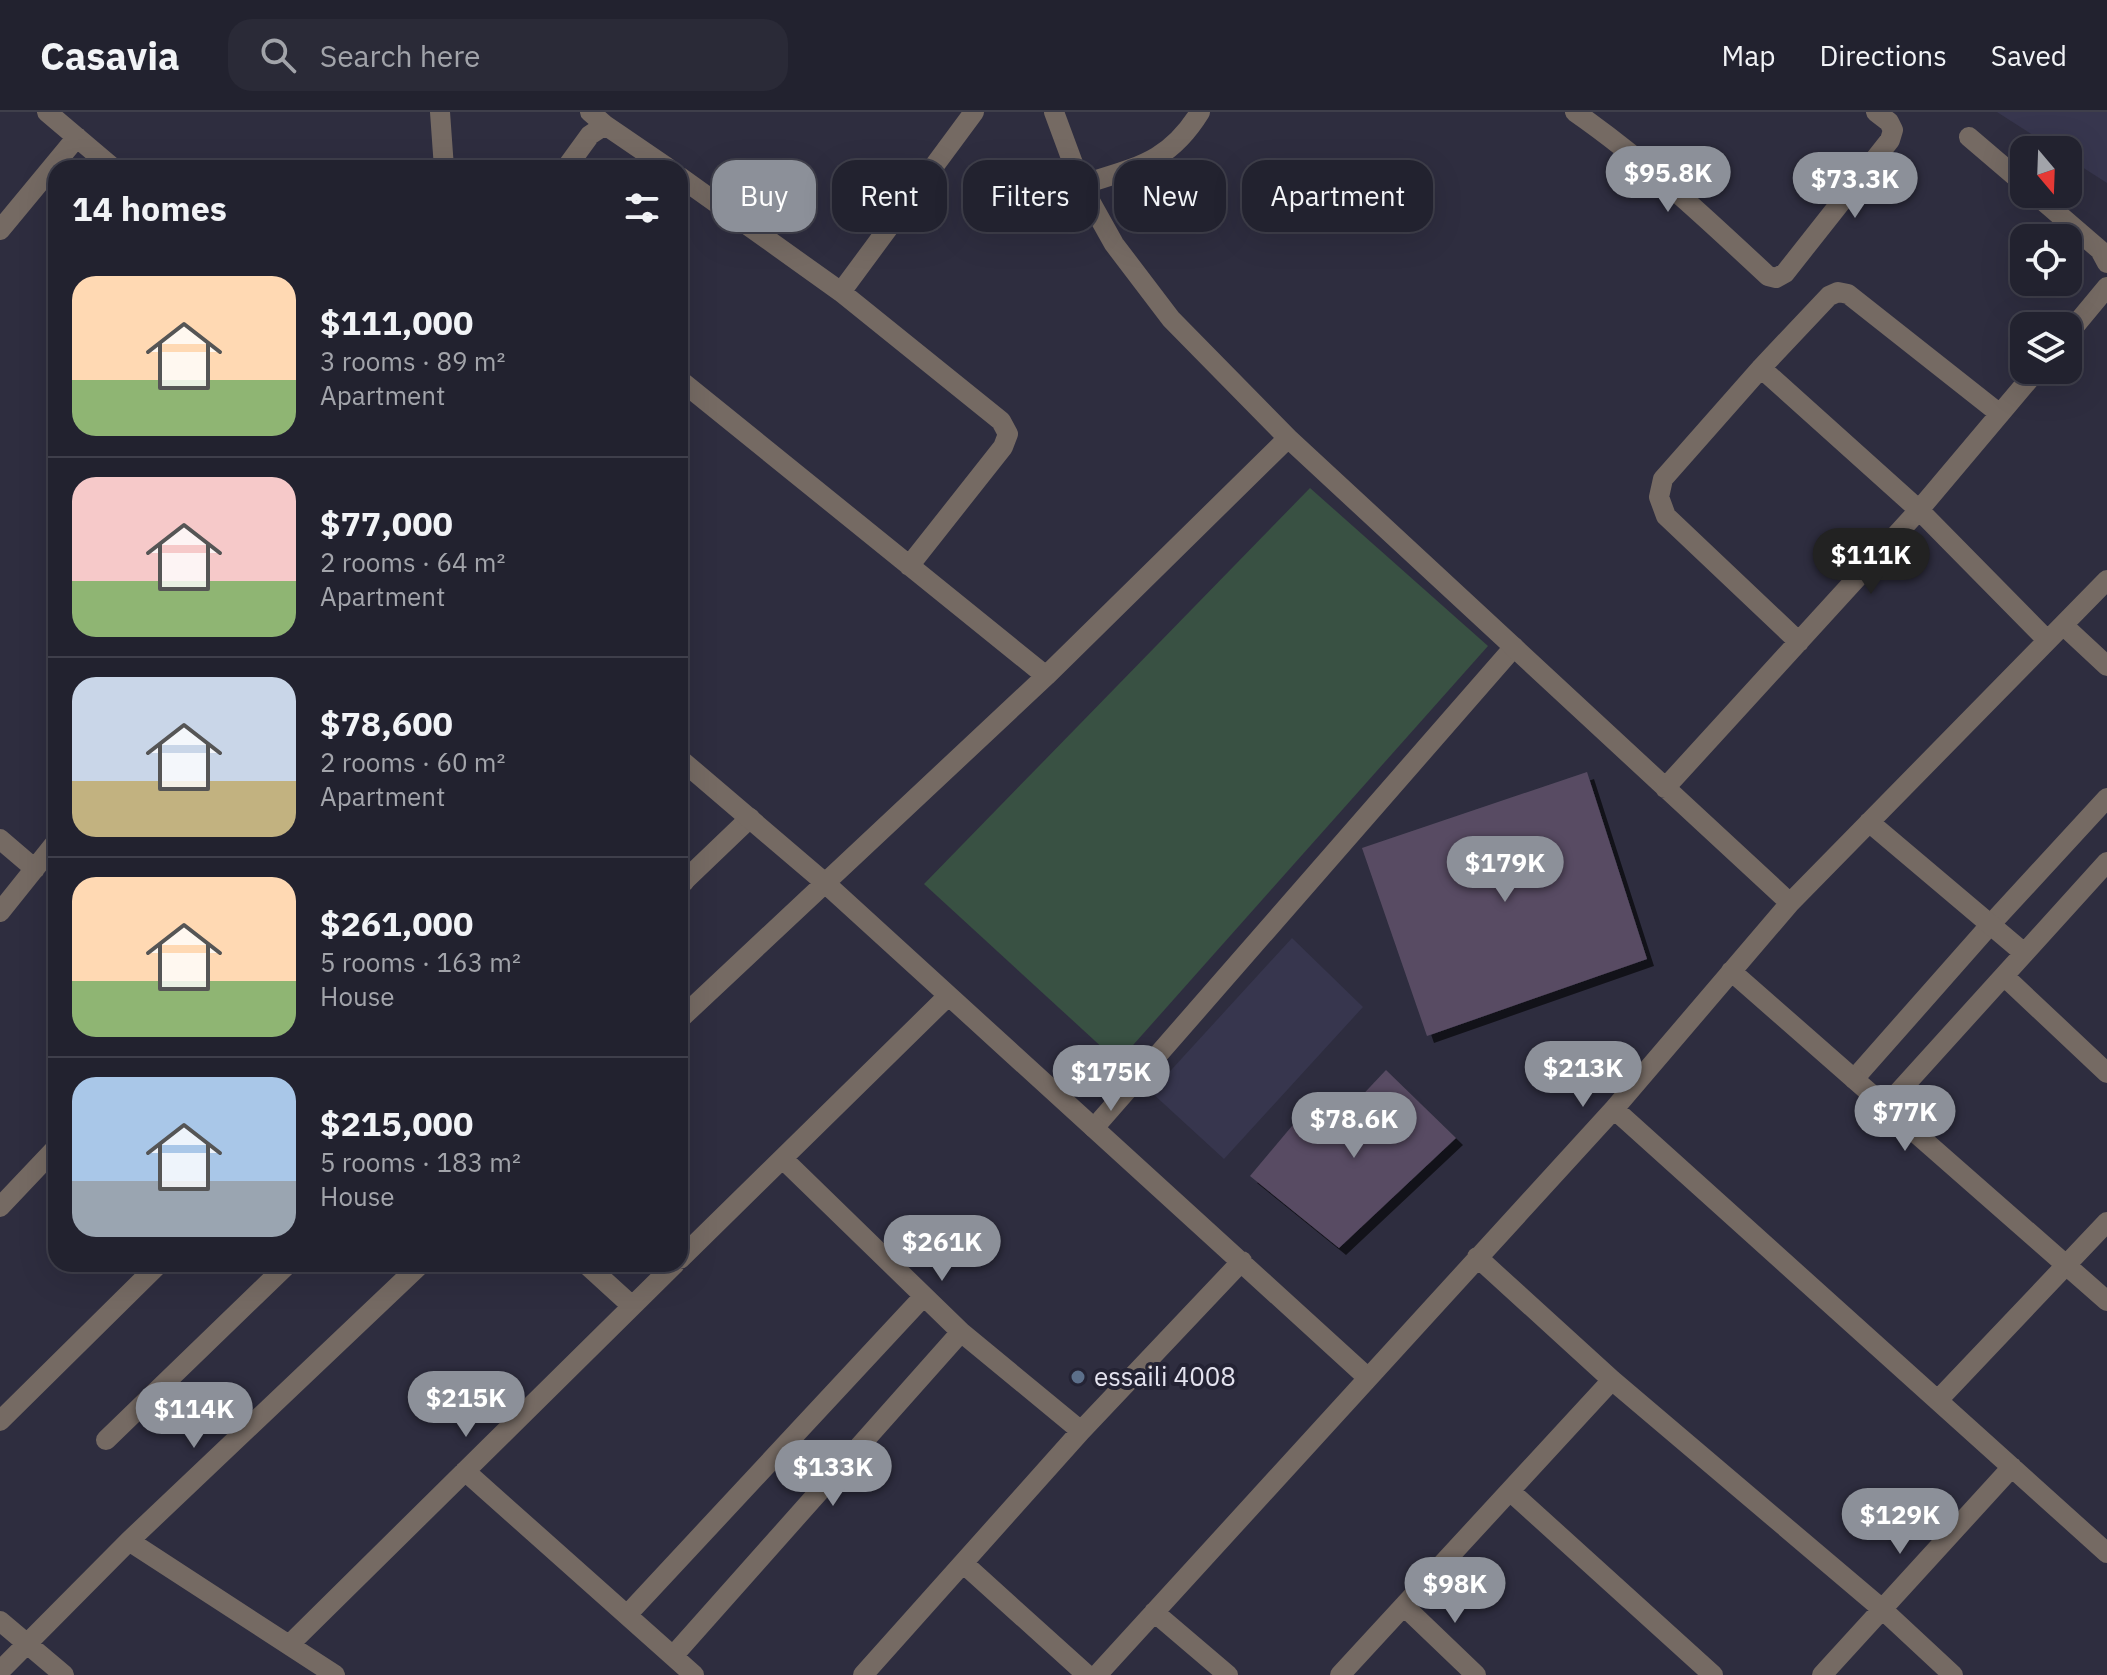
<!DOCTYPE html>
<meta charset="utf-8">
<style>
body{margin:0;font-family:"IBM Plex Sans",sans-serif;background:#2a2a37;color:#f1f3f6;height:100vh;display:flex;flex-direction:column;font-size:30px;white-space:nowrap}
*{box-sizing:border-box;margin:0}
p{font-size:26px;color:#a2a4aa}
.icon{flex:none;width:44px;height:44px;fill:none;stroke:currentColor;stroke-width:2;stroke-linecap:round;stroke-linejoin:round}
.map{position:relative;flex:1;overflow:hidden}
.drawer{position:absolute;left:48px;top:48px;width:640px;height:1112px;display:flex;flex-direction:column;background:#22222f;border-radius:24px;box-shadow:0 8px 32px #0002,0 0 0 2px #3f3f4b}
.drawer>*{flex:none}
.hud{position:absolute;left:712px;top:48px;width:760px;height:72px;display:flex;gap:16px}
.needle{width:52px;rotate:161deg}
.controls{position:absolute;left:2010px;top:24px;display:grid;gap:16px}
.controls a{display:grid;place-items:center;width:72px;height:72px;border-radius:16px;background:#22222f;box-shadow:0 8px 32px #0002,0 0 0 2px #3f3f4b;font-size:40px}
.price{position:absolute;translate:-50% -68px;padding:0 18px;border-radius:28px;background:#8c9099;color:#fff;font-size:26px;line-height:52px;filter:drop-shadow(0 2px 4px #0008)}
.price::after{content:'';position:absolute;left:50%;top:48px;width:24px;height:18px;margin-left:-12px;background:inherit;clip-path:polygon(0 0,100% 0,50% 100%)}
.price.on{background:#222;color:#fff}
ul{padding:0;list-style:none}
li{display:flex;align-items:center;gap:24px;height:200px;padding:0 24px}
li+li{border-top:2px solid #3f3f4b}
li span{display:grid;place-items:center;flex:none;width:224px;height:160px;border-radius:24px;color:#555}
li>.icon{margin-inline-start:auto}
span .icon{width:96px;height:96px;fill:#fffc;stroke-width:1}
li b{font-size:34px}
h2{display:flex;justify-content:space-between;align-items:center;height:96px;padding:0 24px;font-size:34px}
.tag{padding:0 28px;border-radius:24px;background:#22222f;box-shadow:0 8px 32px #0002,0 0 0 2px #3f3f4b;font-size:28px;line-height:72px}
.tag.on{background:#8c9099;color:#fff}
header{display:flex;align-items:center;gap:48px;box-sizing:border-box;height:112px;padding:0 40px;background:#22222f;border-bottom:2px solid #3f3f4b}
header strong{font-size:38px}
nav{display:flex;gap:44px;margin-inline-start:auto;font-size:28px}
.search{width:560px;height:72px;background:#2a2a37;display:flex;align-items:center;gap:20px;box-sizing:border-box;padding:0 28px;border-radius:24px;color:#a2a4aa;font-size:30px}
.map>svg:first-child{display:block}
</style>
<header>
<strong>Casavia</strong>
<div class="search"><svg class="icon" aria-label="search" viewBox="0 0 24 24"><circle cx="10" cy="10" r="6"/><path d="M15 15l6 6"/></svg>Search here</div>
<nav><a>Map</a><a>Directions</a><a>Saved</a></nav>
</header>
<div class="map">
<svg width="2107" height="1563" viewBox="0 0 2107 1563">
<defs>
<filter id="shadow"><feDropShadow dx="7" dy="7" stdDeviation="0" flood-color="#0009"/></filter>
</defs>
<rect width="100%" height="100%" fill="#2e2d3f"/>
<path fill="#37364e" d="M1997,0H2107V71L2068,46V38H2056Z
M1292,826L1363,895L1224,1047L1151,980Z"/>
<path fill="#395143" d="M1310,376L1488,534L1118,950L924,772Z"/>
<path fill="#584c63" filter="url(#shadow)" d="M1587,660L1647,847L1427,924L1362,736Z
M1386,958L1456,1026L1339,1136L1250,1064L1297,1008L1323,1025Z"/>
<g fill="none" stroke-linecap="round" stroke-linejoin="round">
<path stroke="#756a63" stroke-width="20" d="M680,773L750,706
M1854,967L1990,813L2107,686
M1094,1016L1514,535
M0,1095L53,1039
M106,1328L288,1152"/>
<path stroke="#756a63" stroke-width="20" d="M47,0L113,56
M440,0L444,56
M590,0L605,13L668,56
M1054,0L1081,73L1114,132L1171,207L1288,326L1790,791
M1575,0C1644,48 1706,106 1768,164L1776,166L1785,161L1890,28L1893,18L1889,10L1876,0
M1969,25L2024,72
M566,56L590,23L605,13
M680,65L841,180L1001,309L1008,322L1003,335L909,454
M1081,73C1135,55 1168,52 1200,0
M2035,82L2100,138L2107,151
M0,118L77,25
M841,180L974,0
M2068,222L2107,175
M1761,256L1919,398L2047,528
M680,268L1046,564
M2063,513L2107,554
M1799,530L1666,404L1659,385L1663,367L1761,256L1829,184L1838,180L1848,182L2000,302
M680,647L824,770L1367,1265
M1665,676L1919,398L2037,258
M1869,710L2024,841
M0,727L35,757
M680,767L684,770
M0,800L56,730
M1731,859L2107,1189
M2004,864L2107,961
M680,907L1046,564L1288,326
M1885,995L2107,750
M1614,997L2107,1441
M783,1047L961,1220L1081,1319
M1477,1145L1612,1268L1882,1497L1953,1563
M680,1147L948,884
M586,1152L632,1194
M1939,1287L2107,1110
M0,1309L159,1152
M465,1359L694,1563
M1510,1379L1713,1563
M129,1429L335,1563
M963,1451L1087,1563
M1404,1494L1476,1563
M1154,1500L1228,1563
M627,1503L924,1184
M0,1509L64,1563
M289,1533L675,1152
M673,1544L961,1220
M0,1559L129,1429L421,1152
M863,1563L1081,1319L1242,1149
M1097,1563L1614,997L1790,791L2107,468
M1340,1563L1612,1268
M1822,1563L2012,1355"/>
</g>
<circle fill="#5c6f8a" stroke="#242334" stroke-width="3" cx="1078" cy="1265" r="8"/>
<g text-anchor="middle" stroke-width="8" stroke-linejoin="round" paint-order="stroke">
<g font-size="26" fill="#e4e3ef" stroke="#242334" text-anchor="start">
<text x="1094" y="1274">essaili 4008</text>
</g>
</g>
</svg>
<div class="controls">
<a><svg class="needle" viewBox="-14 -14 28 28"><path d="M0-13l5 13h-10z" fill="#e53935"/><path d="M0 13l5-13h-10z" fill="#a2a4aa"/></svg></a>
<a><svg class="icon" aria-label="locate" viewBox="0 0 24 24"><circle cx="12" cy="12" r="6"/><path d="M12 2v4M12 18v4M2 12h4M18 12h4"/></svg></a>
<a><svg class="icon" aria-label="layers" viewBox="0 0 24 24"><path d="M12 4l9 5-9 5-9-5zM3 14l9 5 9-5"/></svg></a>
</div>
<b class="price" style="left:1668px;top:102px">$95.8K</b>
<b class="price" style="left:1855px;top:108px">$73.3K</b>
<b class="price on" style="left:1871px;top:484px">$111K</b>
<b class="price" style="left:1505px;top:792px">$179K</b>
<b class="price" style="left:1583px;top:997px">$213K</b>
<b class="price" style="left:1111px;top:1001px">$175K</b>
<b class="price" style="left:1905px;top:1041px">$77K</b>
<b class="price" style="left:1354px;top:1048px">$78.6K</b>
<b class="price" style="left:942px;top:1171px">$261K</b>
<b class="price" style="left:466px;top:1327px">$215K</b>
<b class="price" style="left:194px;top:1338px">$114K</b>
<b class="price" style="left:833px;top:1396px">$133K</b>
<b class="price" style="left:1900px;top:1444px">$129K</b>
<b class="price" style="left:1455px;top:1513px">$98K</b>
<div class="hud">
<a class="tag on">Buy</a>
<a class="tag">Rent</a>
<a class="tag">Filters</a>
<a class="tag">New</a>
<a class="tag">Apartment</a>
</div>
<section class="drawer">
<h2>14 homes<svg class="icon" aria-label="filters" viewBox="0 0 24 24"><path d="M4 7h16M4 17h16"/><circle cx="9" cy="7" r="2"/><circle cx="15" cy="17" r="2"/></svg></h2>
<ul>
<li><span style="background:linear-gradient(#ffd9b3 65%,#8fb573 0)"><svg class="icon" aria-label="home" viewBox="0 0 24 24"><path d="M3 11l9-7 9 7M6 9v11h12V9"/></svg></span><div><b>$111,000</b><p>3 rooms · 89 m²</p><p>Apartment</p></div></li>
<li><span style="background:linear-gradient(#f6c9c9 65%,#8fb573 0)"><svg class="icon" aria-label="home" viewBox="0 0 24 24"><path d="M3 11l9-7 9 7M6 9v11h12V9"/></svg></span><div><b>$77,000</b><p>2 rooms · 64 m²</p><p>Apartment</p></div></li>
<li><span style="background:linear-gradient(#c9d6e8 65%,#c2b280 0)"><svg class="icon" aria-label="home" viewBox="0 0 24 24"><path d="M3 11l9-7 9 7M6 9v11h12V9"/></svg></span><div><b>$78,600</b><p>2 rooms · 60 m²</p><p>Apartment</p></div></li>
<li><span style="background:linear-gradient(#ffd9b3 65%,#8fb573 0)"><svg class="icon" aria-label="home" viewBox="0 0 24 24"><path d="M3 11l9-7 9 7M6 9v11h12V9"/></svg></span><div><b>$261,000</b><p>5 rooms · 163 m²</p><p>House</p></div></li>
<li><span style="background:linear-gradient(#a9c7e8 65%,#9aa5b1 0)"><svg class="icon" aria-label="home" viewBox="0 0 24 24"><path d="M3 11l9-7 9 7M6 9v11h12V9"/></svg></span><div><b>$215,000</b><p>5 rooms · 183 m²</p><p>House</p></div></li>
</ul>
</section>
</div>
